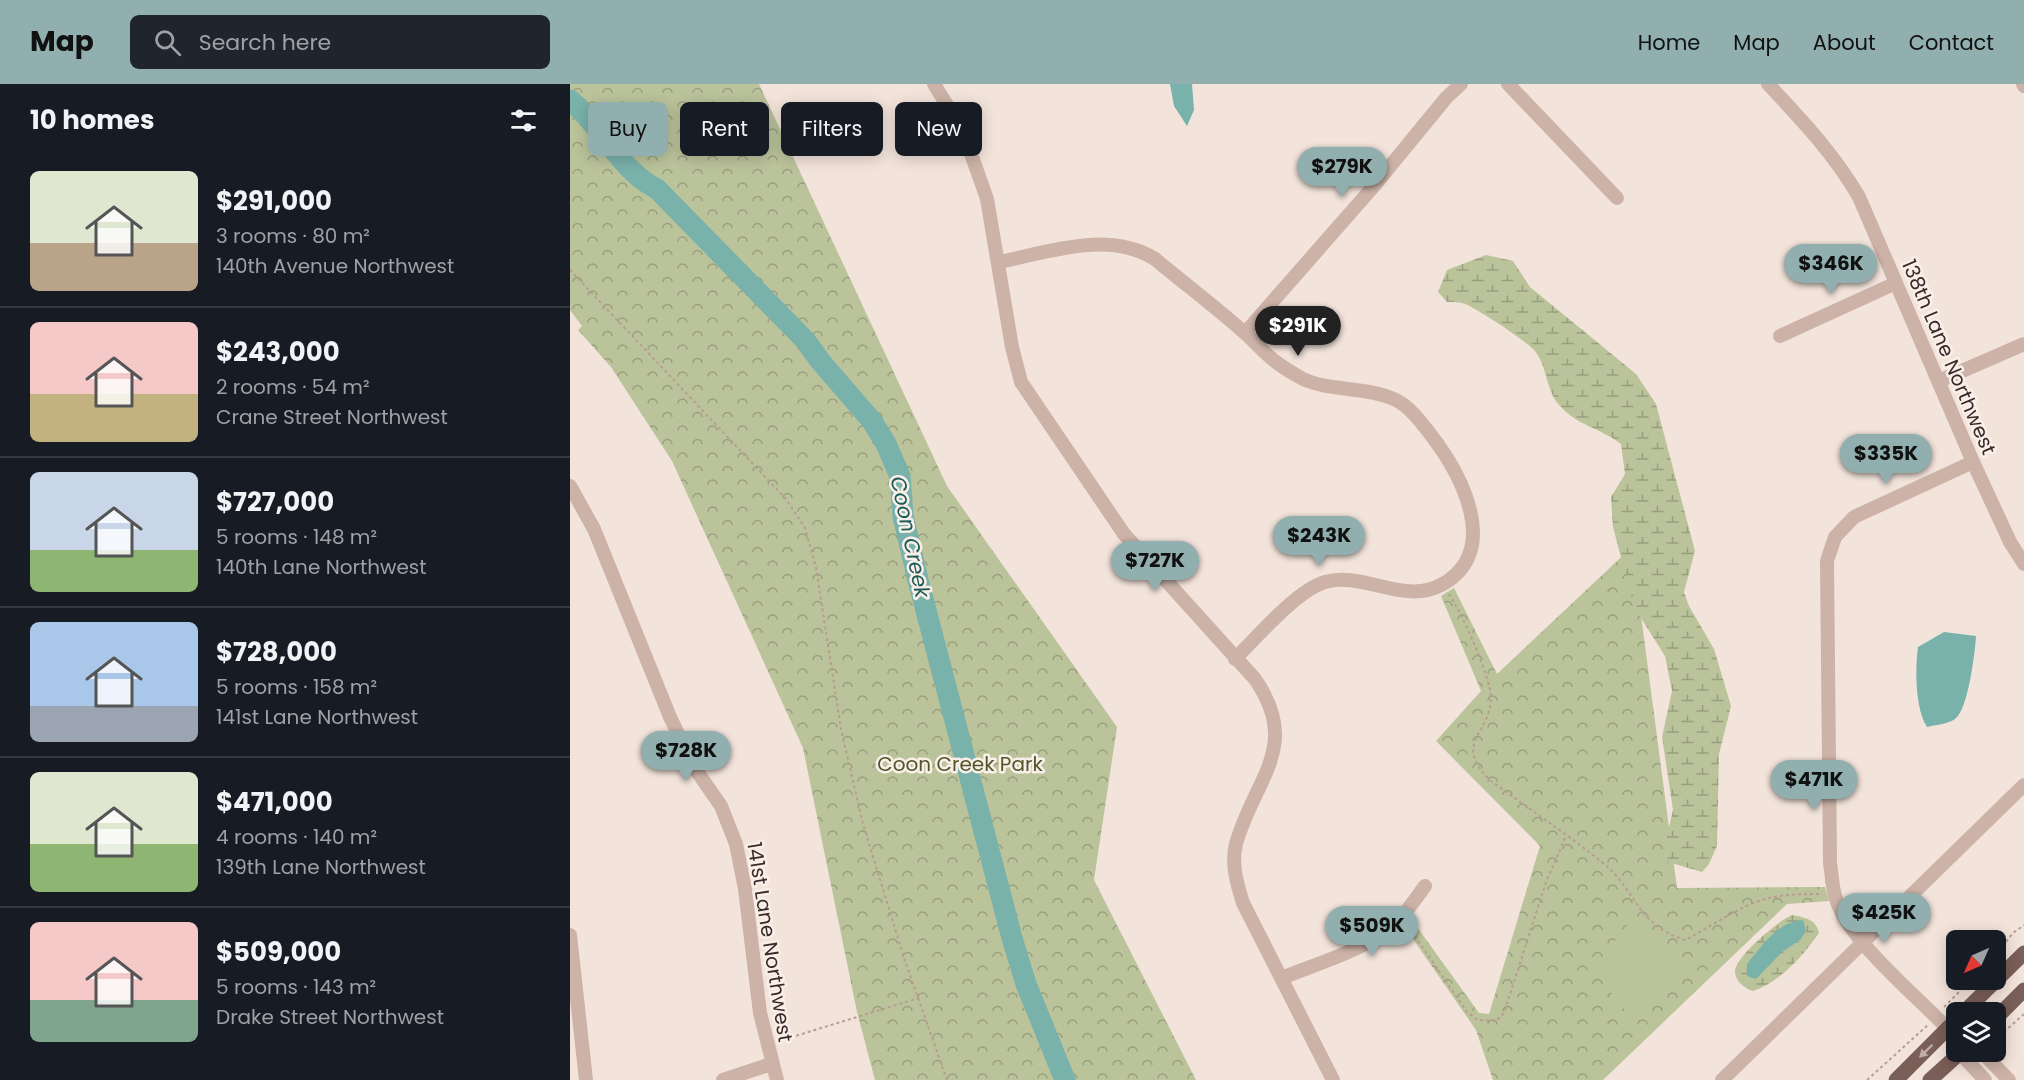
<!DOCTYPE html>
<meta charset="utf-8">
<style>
body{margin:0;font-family:Poppins,sans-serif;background:#20242c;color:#f1f3f6;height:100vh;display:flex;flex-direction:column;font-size:22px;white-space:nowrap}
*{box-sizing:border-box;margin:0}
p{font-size:20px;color:#9ea1a6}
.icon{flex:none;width:33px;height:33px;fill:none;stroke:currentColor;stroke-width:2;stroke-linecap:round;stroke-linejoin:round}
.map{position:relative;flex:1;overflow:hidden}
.side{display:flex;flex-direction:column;background:#171b24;width:570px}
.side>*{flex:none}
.banner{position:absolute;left:18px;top:18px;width:570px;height:54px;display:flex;gap:12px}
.needle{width:39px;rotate:225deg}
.buttons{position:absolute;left:1376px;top:846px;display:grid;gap:12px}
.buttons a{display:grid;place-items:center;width:60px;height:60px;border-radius:9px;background:#171b24;box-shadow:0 3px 15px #0003;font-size:30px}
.price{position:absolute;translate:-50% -51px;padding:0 14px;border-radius:21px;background:#91afae;color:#111;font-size:20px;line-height:39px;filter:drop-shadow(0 2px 3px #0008)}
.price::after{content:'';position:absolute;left:50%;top:36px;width:18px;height:14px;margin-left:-9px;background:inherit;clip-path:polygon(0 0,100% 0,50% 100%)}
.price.current{background:#222;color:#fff}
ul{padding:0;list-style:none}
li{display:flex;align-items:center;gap:18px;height:150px;padding:0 30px}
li+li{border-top:2px solid #363941}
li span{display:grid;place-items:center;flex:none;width:168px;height:120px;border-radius:9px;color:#555}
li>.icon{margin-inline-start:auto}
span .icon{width:72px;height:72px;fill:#fffc;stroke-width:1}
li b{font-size:26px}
h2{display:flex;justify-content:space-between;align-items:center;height:72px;padding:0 30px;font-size:26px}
.pill{padding:0 21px;border-radius:9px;background:#171b24;box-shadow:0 3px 15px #0003;font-size:21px;line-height:54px}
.pill.current{background:#91afae;color:#111}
header{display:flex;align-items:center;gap:36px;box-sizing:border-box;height:84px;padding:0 30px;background:#91afae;color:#111}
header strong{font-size:28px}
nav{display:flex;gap:33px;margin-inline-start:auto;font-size:21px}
.search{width:420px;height:54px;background:#20242c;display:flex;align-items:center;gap:15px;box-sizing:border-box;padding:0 21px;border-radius:9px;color:#9ea1a6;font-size:22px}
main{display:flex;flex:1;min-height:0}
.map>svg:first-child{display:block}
</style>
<header>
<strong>Map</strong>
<div class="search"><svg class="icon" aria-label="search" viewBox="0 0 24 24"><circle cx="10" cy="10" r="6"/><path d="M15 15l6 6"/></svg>Search here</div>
<nav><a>Home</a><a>Map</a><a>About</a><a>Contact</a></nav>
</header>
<main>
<section class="side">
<h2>10 homes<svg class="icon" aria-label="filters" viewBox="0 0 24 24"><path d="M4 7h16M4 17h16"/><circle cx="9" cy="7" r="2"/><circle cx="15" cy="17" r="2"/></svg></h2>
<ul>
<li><span style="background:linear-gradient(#dfe7d0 60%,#b9a48a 0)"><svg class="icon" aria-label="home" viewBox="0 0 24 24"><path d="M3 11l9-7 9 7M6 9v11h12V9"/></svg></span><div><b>$291,000</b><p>3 rooms · 80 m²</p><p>140th Avenue Northwest</p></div></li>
<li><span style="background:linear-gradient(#f6c9c9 60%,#c2b280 0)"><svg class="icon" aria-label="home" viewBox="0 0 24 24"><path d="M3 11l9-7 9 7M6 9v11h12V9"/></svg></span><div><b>$243,000</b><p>2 rooms · 54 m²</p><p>Crane Street Northwest</p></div></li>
<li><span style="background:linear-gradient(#c9d6e8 65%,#8fb573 0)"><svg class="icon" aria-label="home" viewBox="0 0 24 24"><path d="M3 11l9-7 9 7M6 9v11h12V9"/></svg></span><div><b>$727,000</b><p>5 rooms · 148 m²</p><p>140th Lane Northwest</p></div></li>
<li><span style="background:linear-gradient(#a9c7e8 70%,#9aa5b1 0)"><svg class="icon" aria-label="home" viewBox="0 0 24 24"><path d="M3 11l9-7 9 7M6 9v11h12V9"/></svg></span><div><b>$728,000</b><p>5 rooms · 158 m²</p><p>141st Lane Northwest</p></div></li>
<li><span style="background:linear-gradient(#dfe7d0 60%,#8fb573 0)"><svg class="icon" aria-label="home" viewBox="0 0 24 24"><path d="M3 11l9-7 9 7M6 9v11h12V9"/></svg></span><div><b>$471,000</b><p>4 rooms · 140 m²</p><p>139th Lane Northwest</p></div></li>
<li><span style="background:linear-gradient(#f6c9c9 65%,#7fa58c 0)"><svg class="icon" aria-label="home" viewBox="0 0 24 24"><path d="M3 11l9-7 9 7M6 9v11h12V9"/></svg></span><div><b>$509,000</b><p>5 rooms · 143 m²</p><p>Drake Street Northwest</p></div></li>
</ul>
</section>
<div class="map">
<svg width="1454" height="996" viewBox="0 0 1454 996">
<defs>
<pattern id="forest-crowns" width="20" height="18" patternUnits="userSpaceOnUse" patternTransform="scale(1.5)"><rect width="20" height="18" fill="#bbc39b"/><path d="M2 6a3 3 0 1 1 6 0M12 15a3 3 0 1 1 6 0" fill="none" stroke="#999f7e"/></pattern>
<pattern id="wetland-marsh" width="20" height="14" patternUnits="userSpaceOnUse" patternTransform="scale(1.5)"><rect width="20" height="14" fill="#bbc39b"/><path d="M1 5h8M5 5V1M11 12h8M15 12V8" fill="none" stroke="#999f7e"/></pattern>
</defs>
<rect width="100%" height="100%" fill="#f3e4db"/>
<path fill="url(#forest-crowns)" d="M0,0H189L377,402L547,643L524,796L626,996H305L287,928L233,664L102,377L41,283L8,246L12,242L0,226Z
M1062,463L1107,804L1255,803L1259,817L1217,820L1033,996H923L906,946L834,842L842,836L909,929L919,930L970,762L866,657L911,607L871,512L884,504L927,590Z"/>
<path fill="url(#wetland-marsh)" d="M916,171L943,177L960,203L1066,290L1086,320L1125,467L1114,508L1119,522L1144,565L1161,622L1149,670L1147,762L1139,780L1132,788L1098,778L1096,756L1103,726L1092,653L1102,607L1095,572L1064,523L1043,443L1041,413L1055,390L1051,360C1032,345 1006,341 989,321C976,306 977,282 965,267C958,258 906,224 895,220C890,218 883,218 877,218L868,208L877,186Z
M1222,831C1236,834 1246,835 1249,849C1233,872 1210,898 1183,907C1174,904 1165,897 1165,887C1166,872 1209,836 1222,831Z"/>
<path fill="#bbc39b" d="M1061,836L1107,875L1108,892L1067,936C1023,901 1027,876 1061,836Z"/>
<path fill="#79b1ab" d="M600,0H622L624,26L617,42L604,22Z
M1374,548L1406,552C1405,569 1398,626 1385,635C1378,640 1365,641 1357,643C1345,625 1345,584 1348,563Z
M1233,836L1236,847L1230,856L1212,868L1186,895L1177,892V880C1192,862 1207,838 1233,836Z"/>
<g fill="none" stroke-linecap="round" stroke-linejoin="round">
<path stroke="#79b1ab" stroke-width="21" d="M0,16C33,43 47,84 87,105L235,256L251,278L302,337L316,360L330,392L333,432L348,496L442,854L456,900L495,996"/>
<path stroke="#b89c91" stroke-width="2" stroke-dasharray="3 3" stroke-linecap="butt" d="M0,186L216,415L235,444L246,483L271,645L293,740L334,874L377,996
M879,510C892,529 920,592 921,613C921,651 881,659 921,697C958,724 997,750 1033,779C1067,806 1065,840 1115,856C1141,843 1172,820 1199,814C1216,810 1235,810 1251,810
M838,842L897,928L908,936L926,937L934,929L976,798L996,752
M1425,872L1443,849L1454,841
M1374,923L1401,896
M1425,956L1454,930
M209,957L349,914
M1297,996L1358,941"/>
<path stroke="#ccb2a7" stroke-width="14" d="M364,0L393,47L417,115L442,263L451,298L554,450L685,595C732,663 684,695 666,760C661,780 667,800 673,819L763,996
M938,0L1047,114
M1198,0C1232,36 1264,70 1289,113L1403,378L1440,458L1454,480
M1453,0L1454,2
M429,178C479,168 539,146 585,175C615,200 647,224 676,250C686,259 695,270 706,278C714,284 724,290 733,295C761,308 797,302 826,316C840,323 851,338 861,351C891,390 933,468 871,501C834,521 792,487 755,498C727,506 686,554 665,575
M675,249L803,103L876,14L891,0
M1210,252L1326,199
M1369,297L1454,260
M0,402L24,445L100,633L124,683L151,722L166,760L175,805L190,929L207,996
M0,851L16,996
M712,894C746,880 785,869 815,848C832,836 843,818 855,802
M1386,961L1378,945C1347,912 1278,856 1266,815C1262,804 1262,790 1260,779L1257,477L1265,453L1284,433L1403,378
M1389,968L1415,996
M1412,968L1439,996
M153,996L201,980
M1152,996L1454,701"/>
<path stroke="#7a5e58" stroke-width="15" d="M1394,928L1454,869
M1425,935L1454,906
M1326,996L1386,936
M1360,996L1391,968"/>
</g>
<defs><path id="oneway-solid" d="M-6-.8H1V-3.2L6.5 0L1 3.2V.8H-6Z" transform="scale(1.5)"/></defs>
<use fill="#c0aea7" href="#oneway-solid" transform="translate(1356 967) rotate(136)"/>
<g text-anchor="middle" stroke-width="5" stroke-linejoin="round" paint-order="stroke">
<g font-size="20" fill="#382a28" stroke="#faefe8">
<text transform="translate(1379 273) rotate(67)" y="7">138th Lane Northwest</text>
<text transform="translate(200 858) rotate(81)" y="7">141st Lane Northwest</text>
</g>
<g font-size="20" fill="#4d572a" stroke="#faefe8">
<text x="390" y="687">Coon Creek Park</text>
</g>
<g font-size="21" font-style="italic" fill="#1b5b56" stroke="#faefe8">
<text transform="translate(340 453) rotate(78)" y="7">Coon Creek</text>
</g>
</g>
</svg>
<div class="buttons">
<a><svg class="needle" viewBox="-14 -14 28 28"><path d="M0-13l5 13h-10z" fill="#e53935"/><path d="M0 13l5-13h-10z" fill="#9ea1a6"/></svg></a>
<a><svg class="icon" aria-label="layers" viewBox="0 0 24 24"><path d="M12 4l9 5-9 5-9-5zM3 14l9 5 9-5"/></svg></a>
</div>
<b class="price" style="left:772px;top:114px">$279K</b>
<b class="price" style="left:1261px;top:211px">$346K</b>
<b class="price current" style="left:728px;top:273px">$291K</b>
<b class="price" style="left:1316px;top:401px">$335K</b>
<b class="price" style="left:749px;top:483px">$243K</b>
<b class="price" style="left:585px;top:508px">$727K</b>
<b class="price" style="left:116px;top:698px">$728K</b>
<b class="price" style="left:1244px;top:727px">$471K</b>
<b class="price" style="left:1314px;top:860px">$425K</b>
<b class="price" style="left:802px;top:873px">$509K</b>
<div class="banner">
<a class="pill current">Buy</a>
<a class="pill">Rent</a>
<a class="pill">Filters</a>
<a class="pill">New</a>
</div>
</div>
</main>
